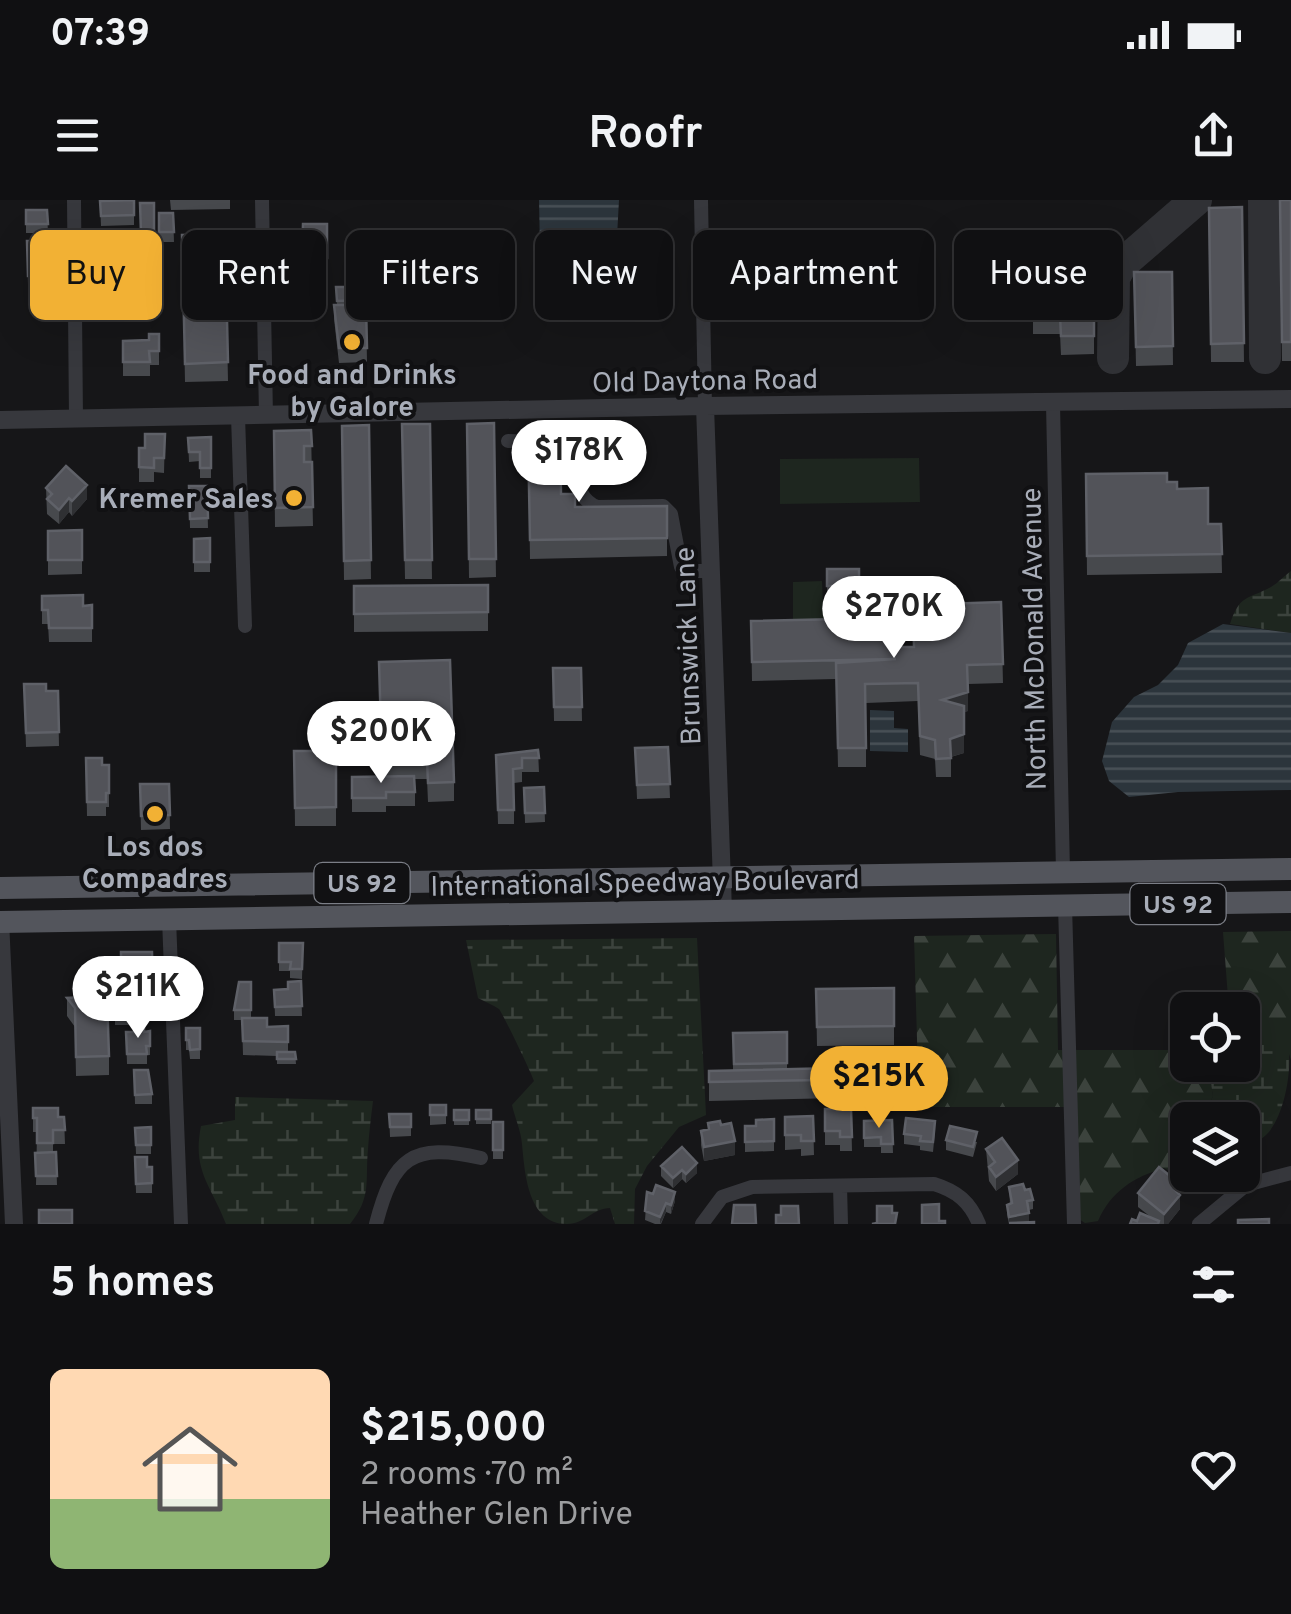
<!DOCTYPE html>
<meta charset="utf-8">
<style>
body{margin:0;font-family:Overpass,sans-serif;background:#1e1e20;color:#f1f3f6;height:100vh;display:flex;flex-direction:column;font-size:38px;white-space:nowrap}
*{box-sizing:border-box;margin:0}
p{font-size:32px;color:#9c9d9f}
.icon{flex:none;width:55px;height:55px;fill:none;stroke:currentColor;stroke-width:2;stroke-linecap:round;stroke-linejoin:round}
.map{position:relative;height:1024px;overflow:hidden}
.details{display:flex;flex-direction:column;background:#101012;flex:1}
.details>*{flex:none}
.hud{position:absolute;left:30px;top:30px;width:1232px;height:90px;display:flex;gap:20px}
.controls{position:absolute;left:1170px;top:792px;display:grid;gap:20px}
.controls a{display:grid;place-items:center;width:90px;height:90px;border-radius:15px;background:#101012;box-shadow:0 10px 40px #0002,0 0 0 2px #303032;font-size:50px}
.price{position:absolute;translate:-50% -85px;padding:0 22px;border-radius:35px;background:#fff;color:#222;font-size:32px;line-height:65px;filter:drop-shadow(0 2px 5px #0008)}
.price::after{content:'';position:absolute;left:50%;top:60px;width:30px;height:22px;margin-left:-15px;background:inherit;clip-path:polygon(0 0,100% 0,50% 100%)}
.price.on{background:#f2b134;color:#111}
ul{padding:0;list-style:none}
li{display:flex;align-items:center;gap:30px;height:250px;padding:0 50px}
li span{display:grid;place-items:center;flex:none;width:280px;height:200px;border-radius:15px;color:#555}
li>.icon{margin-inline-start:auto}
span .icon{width:120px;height:120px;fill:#fffc;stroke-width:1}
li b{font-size:42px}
h2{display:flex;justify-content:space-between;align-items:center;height:120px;padding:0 50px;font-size:42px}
.tag{padding:0 35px;border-radius:15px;background:#101012;box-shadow:0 10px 40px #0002,0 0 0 2px #303032;font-size:35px;line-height:90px}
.tag.on{background:#f2b134;color:#111}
.status{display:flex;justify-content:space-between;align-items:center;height:70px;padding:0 50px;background:#101012;direction:ltr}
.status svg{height:28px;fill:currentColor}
header{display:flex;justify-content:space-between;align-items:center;height:130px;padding:0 50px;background:#101012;font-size:45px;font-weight:600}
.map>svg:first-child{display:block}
</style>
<div class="status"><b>07:39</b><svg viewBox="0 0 49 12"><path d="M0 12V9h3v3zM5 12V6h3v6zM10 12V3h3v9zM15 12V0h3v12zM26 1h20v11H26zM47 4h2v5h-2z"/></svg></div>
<header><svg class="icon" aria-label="menu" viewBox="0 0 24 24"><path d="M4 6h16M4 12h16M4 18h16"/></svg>Roofr<svg class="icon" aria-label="share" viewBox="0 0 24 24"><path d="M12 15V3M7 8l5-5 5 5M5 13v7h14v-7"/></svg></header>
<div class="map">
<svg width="1291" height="1024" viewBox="0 0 1291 1024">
<defs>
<pattern id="forest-firs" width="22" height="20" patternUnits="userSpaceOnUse" patternTransform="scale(2.5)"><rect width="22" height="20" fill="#1e261f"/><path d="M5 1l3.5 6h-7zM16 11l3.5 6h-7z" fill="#3c433d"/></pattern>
<pattern id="wetland-marsh" width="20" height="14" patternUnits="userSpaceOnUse" patternTransform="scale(2.5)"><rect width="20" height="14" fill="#1e261f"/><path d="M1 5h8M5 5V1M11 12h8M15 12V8" fill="none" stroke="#3c433d"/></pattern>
<pattern id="water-rules" width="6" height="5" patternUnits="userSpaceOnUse" patternTransform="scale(2.5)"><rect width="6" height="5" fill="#2c353c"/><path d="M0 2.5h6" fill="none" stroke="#485056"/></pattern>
</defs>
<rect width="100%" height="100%" fill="#161618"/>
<path fill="url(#forest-firs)" d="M1291,731V860L1289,854L1243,850L1242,810H1229L1223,732Z
M1056,734L1058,850H1063L1065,907H919L914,736Z
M1075,850H1187L1188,865H1224L1211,884L1213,896L1207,910L1212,920H1188V975H1226L1202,990L1164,968C1134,977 1111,991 1098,1021L1085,1023L1079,1019Z"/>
<path fill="url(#wetland-marsh)" d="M1291,371V433L1230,424C1240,394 1247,400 1271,387C1278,383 1285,375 1291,371Z
M697,738L706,915L679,927L647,966L635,989L634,1024H615L610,1008C593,1008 585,1024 567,1024C527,1024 525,972 522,944C521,931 515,918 512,905L534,881C532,874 502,812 499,809C493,805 484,801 478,798L466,740Z
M1257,845H1274L1289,854C1291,878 1282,926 1261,939C1256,942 1251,943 1245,945L1243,944L1242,920H1212L1207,910L1213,896L1211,884L1224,865H1242L1243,850Z
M235,897L373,901C371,917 369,933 368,949C365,981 372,997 350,1024H226C211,985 192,971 201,926L235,920Z"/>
<path fill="#1e261f" d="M919,258L920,302L780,304V259Z
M822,381L823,403H862L863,423L793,424V382Z"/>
<path fill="url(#water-rules)" d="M539,0H619L614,91L582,101L540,49Z
M1223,424L1291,433V590L1178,592L1129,597L1109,581L1102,561L1112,522L1134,497L1158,485L1178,465L1188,443Z
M870,510L894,511V528L908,529V552L870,551Z"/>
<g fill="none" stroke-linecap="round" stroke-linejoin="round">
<path stroke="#303135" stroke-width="32" d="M1264,0L1265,158
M1113,158L1114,78L1121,65L1196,0"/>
<path stroke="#37383d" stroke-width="14" d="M74,0L76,219
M262,0L266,216
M701,0L705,206
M1053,204L1063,672
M238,216L245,426
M508,241L566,243C586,264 567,294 597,307L663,306L671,314L681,367L689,371H711
M1065,705L1074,1024
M169,719L181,1024
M840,986L841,1024
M376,1024C393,958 412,942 481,958
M702,1024L722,997L752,987L934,984C957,991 970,1002 979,1024
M1199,1024L1246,985L1291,973"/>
<path stroke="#37383d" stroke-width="18" d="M705,206L723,711
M0,220L705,206L1291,199
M0,720L14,1024"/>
<path stroke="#53555c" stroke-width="22" d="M0,688L1291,669
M0,722L1291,702"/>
</g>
<path fill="#47494d" d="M170,0H230V9L171,10Z
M1280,0H1291V161H1282Z
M100,1L134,15V25L101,26Z
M140,3H154V43H141Z
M1242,7L1244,162H1211L1209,8Z
M26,10H47L48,33H26Z
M159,13H173L174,42H159Z
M303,24H327V73L302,72Z
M225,34L228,181L185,182L182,35Z
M27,41H43V85H28Z
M102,56H117L118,93H103Z
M1134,72H1172L1173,165L1136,166Z
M336,87H360V105H366L367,162L339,163L334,119V105H337Z
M1094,94V154L1061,155L1060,134H1033V95Z
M159,134V165H150V176H123V141L149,140Z
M494,223L496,377L469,378L467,224Z
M402,224H430L432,379H405Z
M369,225L371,379L344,380L342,226Z
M311,230L313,326L275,327L274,231Z
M165,234L164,273L154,272V282H139V248H145Z
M528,234L561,294L575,307L667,306V356L530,359Z
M211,237V278H200V261L189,262L188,238Z
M1086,274L1167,282L1177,289L1208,324H1221L1222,373L1087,375Z
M189,286H207L208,328H190Z
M46,288L87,299L72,316L69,312L59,324L47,314Z
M82,330V374L48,375V331Z
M210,338V372H194V339Z
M827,369H859V395H827Z
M488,385V431L354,432V386Z
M42,396L83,406L92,405V442H49L48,424H42Z
M1001,402L1003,483L968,484V511L964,512V553L951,557V577H936L935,559L920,555L918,501L866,503V567H838L836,479L752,481L751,421L882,418V407L898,447H913Z
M553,468H581L582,521H554Z
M379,481L454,582V601L428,602L427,579H415V606H386V612H352V577H382Z
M24,484L46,491H58L59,546L26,547Z
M668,547L670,598L637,599L635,548Z
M538,550L539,572H522V582L514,583V624H498L496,555Z
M294,551H336V626H295Z
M86,558L102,565H109V607H106V616H87Z
M140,584H169L170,629L141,630Z
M544,587L545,622L525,623L524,588Z
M279,743H303L302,779L290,778V771H279Z
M121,752H152L153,799H143V793H121Z
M301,781L302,816H275L274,790L288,789Z
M251,782V818L267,827L288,826V852H295L296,864H277V856L243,855L242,820H234V810Z
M894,788V845L817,846L816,789Z
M115,796H133L134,825H115Z
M67,798L109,856V875L76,876L75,827L67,816Z
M186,828H200V859H190L189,850H186Z
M150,831V855H147V864H127L126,832Z
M787,832V869L880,867V897L709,901V871L733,870V833Z
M134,870L152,894V904H135Z
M430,905H446V924L430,925Z
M33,908L58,917H64L65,944H53V952H56L57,985H36L37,932H33Z
M825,909H851L852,951H840V945H825Z
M454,910H469V925H454Z
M476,910H491V924H476Z
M389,914H411V936L390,937Z
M813,916L814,955L801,956V949L785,950V917Z
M774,919V951L745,952V926H756Z
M892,920L893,953H881V947H864V921Z
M493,922H503V959H493Z
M708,923L721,925L735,955L704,961L701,945V931L708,929Z
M151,927V954H136L135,928Z
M935,931L933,952L920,950V946L904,944V934Z
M946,940L977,942L973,957L946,950Z
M986,949L1018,974L996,991L989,981Z
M135,957L147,967H152V993H136Z
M661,966L697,973L686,983L682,979L673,988L661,976Z
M1180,984V1009L1168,1024H1130L1152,1018L1138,1007V993Z
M1009,987L1025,990L1033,1000V1009L1029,1010L1009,1024L1007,1014V1005L1010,1004Z
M647,992L675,1001L671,1014L666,1012L661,1024H655L645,1020Z"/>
<path fill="#2f3033" d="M87,285V299L72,316V301Z
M69,298V312L59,324V310Z
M968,492V511L942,519V500Z
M964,534V553L950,557V539Z
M735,941V955L704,961V947Z
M1018,960V974L996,991V977Z
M697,963V973L686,983V974Z
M682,970V979L673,988V978Z
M1180,984V1009L1168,1024H1164V1014L1175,990Z
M675,992V1001L671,1014V1005Z
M666,1003V1012L660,1024V1017Z
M1029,1013V1022L1009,1024V1017Z"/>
<path fill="#525359" stroke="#5f6168" stroke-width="2.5" d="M134,0V15L101,16L100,1Z
M1280,0H1291V142H1282Z
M140,3H154V33L141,34Z
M1242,7L1244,143L1211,144L1209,8Z
M26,10H47L48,24H26Z
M159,13H173L174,32H159Z
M303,24H327V58H302Z
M225,34L228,162L185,164L182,35Z
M27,41H43V75L28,76Z
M102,56H117L118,83L103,84Z
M1134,72H1172L1173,146L1136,147Z
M336,87H360V100L337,101Z
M1094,94V136H1061L1060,115L1033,116V95Z
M334,105H366L367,148H339Z
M149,134H159V151H149L150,162H123V141L149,140Z
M494,223L496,359H469L467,224Z
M402,224H430L432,360H405Z
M369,225L371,360L344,361L342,226Z
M311,230L312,246H304V262H312L313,307L275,308L274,231Z
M560,233L561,294H575V307L667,306V338L530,340L528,234Z
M145,234H165L164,258H154V268L139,267V248H145Z
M211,237V268H200V252H189L188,238Z
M66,266L87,285L72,301L69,298L59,310L47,299L52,294L46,288Z
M1167,273V282H1177V289L1208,288V324H1221L1222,354L1087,356L1086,274Z
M189,286H207L208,318L190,319Z
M82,330V360H48V331Z
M210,338V362H194V339Z
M827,369H859V386H827Z
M488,385V412L354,414V386Z
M83,395V406L92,405V428H49L48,410H42V396Z
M1001,402L1003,464L967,465L968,492L942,500L964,506V534L950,539L951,558L936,559L935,540L920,536L918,483L865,484L866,548H838L836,463L896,459L752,462L751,421L885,418L882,407L897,411L898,447H914L913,405Z
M450,460L454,582L428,583L427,560L382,562L379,462Z
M553,468H581L582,507H554Z
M24,484H46V491H58L59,532L26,533Z
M668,547L670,584L637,585L635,548Z
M538,550L539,558H522V568L513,569L514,610H498L496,555Z
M294,551H336V607L295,608Z
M86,558H102V565H109V593H106V602H87Z
M414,576L415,592H386V598H352V577Z
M140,584H169L170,615L141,616Z
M544,587L545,613H525L524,588Z
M279,743H303L302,769H290L291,762H279Z
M121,752H152L153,785H143V779H121Z
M301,781L302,806L275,807L274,790L288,789V782Z
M239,782H251V810H234Z
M894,788V826L817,827L816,789Z
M107,796L109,856L76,857L75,808L67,798Z
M115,796H133L134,816H115Z
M242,818H267V827L288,826V842L243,841Z
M144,825V832L150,831V846H146L147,854H127L126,832H134V826Z
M186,828H200V849L190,850L189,840H186Z
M787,832V863L734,864L733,833Z
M277,852H295L296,859H277Z
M880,867V879L709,882V871Z
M134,870H148L152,894L135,895Z
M430,905H446V915H430Z
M33,908H58V917H64L65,930H53V943H37V918H33Z
M825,909H851L852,937H840V931H825Z
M454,910H469V920H454Z
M476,910H491V919H476Z
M389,914H411V927H390Z
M813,916L814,941H801V935H785V917Z
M906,918L935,921L933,942L920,941L921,936L904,934Z
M774,919V941L745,942V926H756V920Z
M892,920L893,944H881V937L864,938V921Z
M720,921L721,925L731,923L735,941L704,947L701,931L709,929L708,923Z
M493,922H503V950H493Z
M950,926L977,932L973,947L946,940Z
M151,927V945H136L135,928Z
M1002,938L1018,960L996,977L989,967L995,962L986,949Z
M682,947L697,963L686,974L682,970L673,978L661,966Z
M56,952L57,976H36L35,953Z
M135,957H147V967H152V983L136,984Z
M1159,967L1180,984L1175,990L1180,995L1164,1014L1138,993Z
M1023,984L1025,990L1030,989L1033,1000L1027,1001L1029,1013L1009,1017L1007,1005L1012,1003L1009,987Z
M656,985L675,992L671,1005L666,1003L660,1017L645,1011L647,992L653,994Z
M939,1004V1021H945V1024H922V1005Z
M734,1005H755L756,1024H732Z
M781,1006H798L799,1024H776V1015H781Z
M877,1006H892V1013H897L895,1024H872L877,1023Z
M39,1010H72V1024H39Z
M1140,1013L1159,1021L1158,1024H1130L1132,1019L1137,1021Z
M1269,1019V1024H1238V1020Z
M1034,1022V1024L1009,1023Z"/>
<g fill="#f2b134" stroke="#111113" stroke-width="4">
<circle cx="352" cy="142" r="10"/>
<circle cx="294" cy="298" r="10"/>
<circle cx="155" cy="614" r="10"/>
</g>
<g text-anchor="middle" stroke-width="8" stroke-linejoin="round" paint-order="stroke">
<g fill="#111113" stroke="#7b7e86" stroke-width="2.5">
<rect x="314.5" y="663" width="95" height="40" rx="8"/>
<rect x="1130.5" y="684" width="95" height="40" rx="8"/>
</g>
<g font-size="25" font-weight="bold" fill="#a8adb8">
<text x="362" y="692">US 92</text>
<text x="1178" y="713">US 92</text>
</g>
<g font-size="28" font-weight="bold" fill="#a8adb8" stroke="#111113">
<text x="352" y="184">Food and Drinks<tspan x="352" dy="32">by Galore</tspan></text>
<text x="274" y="308" text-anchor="end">Kremer Sales</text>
<text x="155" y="656">Los dos<tspan x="155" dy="32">Compadres</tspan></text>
</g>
<g font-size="28" fill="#a8adb8" stroke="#111113">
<text transform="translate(705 180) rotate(-1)" y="10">Old Daytona Road</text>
<text transform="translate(1033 439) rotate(-91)" y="10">North McDonald Avenue</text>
<text transform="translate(687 446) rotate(-92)" y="10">Brunswick Lane</text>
<text transform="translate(645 682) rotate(-1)" y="10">International Speedway Boulevard</text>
</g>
</g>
</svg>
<div class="controls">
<a><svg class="icon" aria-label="locate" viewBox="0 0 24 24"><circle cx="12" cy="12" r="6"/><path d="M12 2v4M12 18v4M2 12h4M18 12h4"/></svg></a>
<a><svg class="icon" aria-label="layers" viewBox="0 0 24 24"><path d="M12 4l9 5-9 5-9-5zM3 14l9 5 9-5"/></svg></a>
</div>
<b class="price" style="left:579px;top:305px">$178K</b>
<b class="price" style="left:894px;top:461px">$270K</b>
<b class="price" style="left:381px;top:586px">$200K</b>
<b class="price" style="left:138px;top:841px">$211K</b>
<b class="price on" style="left:879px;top:931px">$215K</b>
<div class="hud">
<a class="tag on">Buy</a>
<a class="tag">Rent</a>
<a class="tag">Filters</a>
<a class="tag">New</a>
<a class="tag">Apartment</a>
<a class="tag">House</a>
</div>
</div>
<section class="details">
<h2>5 homes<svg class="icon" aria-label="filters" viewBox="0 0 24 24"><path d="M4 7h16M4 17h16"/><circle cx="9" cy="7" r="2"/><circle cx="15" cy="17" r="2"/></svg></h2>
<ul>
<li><span style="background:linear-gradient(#ffd9b3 65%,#8fb573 0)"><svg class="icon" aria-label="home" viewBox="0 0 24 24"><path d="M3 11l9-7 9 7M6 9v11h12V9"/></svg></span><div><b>$215,000</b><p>2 rooms · 70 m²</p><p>Heather Glen Drive</p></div><svg class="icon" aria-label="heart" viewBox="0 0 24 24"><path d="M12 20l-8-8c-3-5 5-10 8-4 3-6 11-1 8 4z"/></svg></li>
</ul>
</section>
